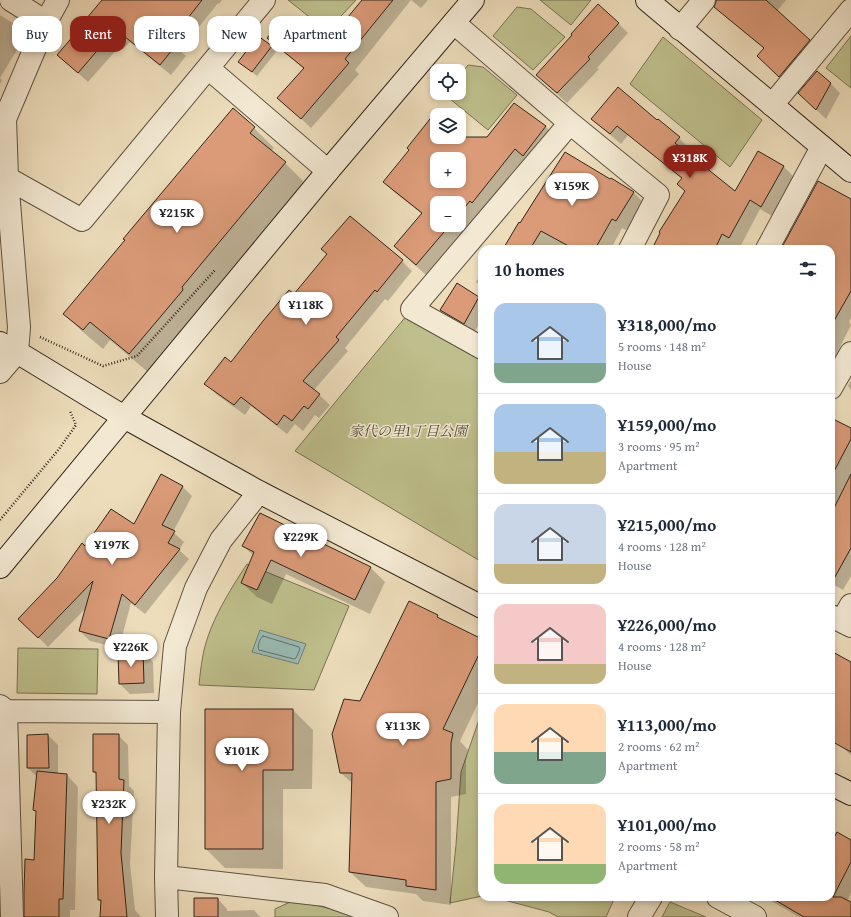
<!DOCTYPE html>
<meta charset="utf-8">
<style>
body{margin:0;font-family:"Gentium Book Plus","Noto Serif JP",serif;background:#f6f6f7;color:#1f2937;height:100vh;display:flex;flex-direction:column;font-size:15px;white-space:nowrap}
*{box-sizing:border-box;margin:0}
p{font-size:13px;color:#747a83}
.icon{flex:none;width:22px;height:22px;fill:none;stroke:currentColor;stroke-width:2;stroke-linecap:round;stroke-linejoin:round}
.map{position:relative;flex:1;overflow:hidden}
.sheet{position:absolute;left:478px;top:245px;width:357px;height:656px;display:flex;flex-direction:column;background:#fff;border-radius:12px;box-shadow:0 2px 6px #0003}
.sheet>*{flex:none}
.top-card{position:absolute;left:12px;top:16px;width:380px;height:36px;display:flex;gap:8px}
.buttons{position:absolute;left:430px;top:64px;display:grid;gap:8px}
.buttons a{display:grid;place-items:center;width:36px;height:36px;border-radius:8px;background:#fff;box-shadow:0 2px 6px #0003;font-size:20px}
.price{position:absolute;translate:-50% -34px;padding:0 9px;border-radius:14px;background:#fff;color:#222;font-size:13px;line-height:26px;filter:drop-shadow(0 1px 2px #0008)}
.price::after{content:'';position:absolute;left:50%;top:24px;width:12px;height:9px;margin-left:-6px;background:inherit;clip-path:polygon(0 0,100% 0,50% 100%)}
.price.current{background:#8f2418;color:#fff}
ul{padding:0;list-style:none}
li{display:flex;align-items:center;gap:12px;height:100px;padding:0 16px}
li+li{border-top:1px solid #e0e1e3}
li span{display:grid;place-items:center;flex:none;width:112px;height:80px;border-radius:12px;color:#555}
li>.icon{margin-inline-start:auto}
span .icon{width:48px;height:48px;fill:#fffc;stroke-width:1}
li b{font-size:17px}
h2{display:flex;justify-content:space-between;align-items:center;height:48px;padding:0 16px;font-size:17px}
.tag{padding:0 14px;border-radius:12px;background:#fff;box-shadow:0 2px 6px #0003;font-size:14px;line-height:36px}
.tag.current{background:#8f2418;color:#fff}
.map>svg:first-child{display:block}
</style>
<div class="map">
<svg width="851" height="917" viewBox="0 0 851 917">
<rect width="100%" height="100%" fill="#edddbb"/>
<filter id="stains"><feTurbulence type="fractalNoise" baseFrequency=".005" numOctaves="4"/><feColorMatrix values="0 0 0 0 .2 0 0 0 0 .09 0 0 0 0 .02 0 0 0 .5 -.17"/></filter>
<radialGradient id="worn" r=".72"><stop offset=".6" stop-color="#630" stop-opacity="0"/><stop offset="1" stop-color="#630" stop-opacity=".3"/></radialGradient>
<path fill="#bebf8c" stroke="#787254" d="M288,0H356L327,31Z
M540,0H591L571,25Z
M517,7L531,9L565,37L533,70L493,36Z
M851,36V88L826,68Z
M663,37L762,120L730,167L630,84Z
M468,65L483,67L517,95L488,130L444,94L445,93H459V77Z
M412,309L482,354V562L295,451Z
M247,564L349,606L314,690L199,685C200,675 201,665 203,655C209,623 230,590 247,564Z
M18,648L98,649L97,694L17,693Z
M482,711V896L450,903L456,845L461,772Z
M493,897H615L606,917H558L549,912Z
M290,902H301L341,911L352,917H275V909Z
M670,902L706,917H662Z"/>
<path fill="#9abbb5" stroke="#707f77" d="M260,630L306,644L298,664L252,652Z"/>
<path fill="#0003" fill-rule="evenodd" d="M104,0H222L219,4L218,3L180,51L186,56L171,75L130,42L122,50L119,47L88,82L69,65Z
M363,0H411L355,70L359,74L311,128L279,98L304,69L279,48L269,38L287,31L329,42Z
M411,0H428L421,8Z
M724,0H786L777,11L819,51L790,86L769,66L765,49L727,18L717,8Z
M0,15L16,25L26,35L0,78L2,80L0,84Z
M618,23L628,33L597,68L599,69L567,103L547,85L537,75Z
M271,47L276,52L257,76L239,62Z
M830,83L840,93L826,119L809,103Z
M514,104L546,127L556,137L483,212L481,210L426,275L405,256L395,246L422,214L394,192L384,182L437,126V137H452L477,152ZM437,159H459V181H437ZM437,203H459V225H437Z
M593,118L657,121L679,138L689,148L685,153L736,193L784,167L794,177L772,216L760,209L739,249H653L686,192L678,184L682,179L628,135L621,144L603,129Z
M254,128L274,148L271,151L285,163L305,183L201,307L202,310L149,373L110,340L103,349L84,333L64,314Z
M611,180L633,192L643,202L626,230L622,228L611,249H504Z
M851,203V318L849,322L851,325L835,357L831,355V249H782Z
M350,217L402,261L412,271L388,301L385,299L345,348L348,351L314,390L330,405L319,418L315,415L303,431L295,424L287,434L251,406L245,415L216,394L206,383L231,363L294,295L328,255Z
M482,273V288L476,282Z
M478,298L482,301V319L474,333L451,320L441,310Z
M851,380V390L848,386Z
M831,419L851,429V576L843,590L831,583Z
M162,475L183,487L192,496L173,532L184,542L179,550L189,559L145,614L131,603L119,648L90,641L80,631L87,607L48,647L29,628L58,579L85,547L134,526Z
M260,514L371,568L385,582L370,614L286,574L272,604L257,597L242,583L254,556L243,546Z
M437,616L444,622L482,640V695L460,741L468,750L466,759V794L451,797V905L423,901L416,894L366,887L350,872L353,784L341,773L361,702Z
M143,652L153,662L154,693L130,694L120,684Z
M831,652L851,663V755L831,737Z
M206,710H293L313,730L312,789H283V869L225,868L206,849Z
M48,735L58,745V774L67,775L78,787L75,910H70V917H25L35,861L37,813L34,810L37,777L28,768Z
M94,735H118L128,745L129,786L134,791L130,864L135,910L141,917H101L102,903L99,900L97,775L94,772Z
M851,841V892L847,901L851,903V917H799L773,902L768,897H831V846Z
M218,899L227,909V911L254,910L260,917H195Z
M0,902L10,913V917H0Z"/>
<g fill="none" stroke-linecap="round" stroke-linejoin="round">
<path stroke="#667068" stroke-width="1" d="M263,636L299,647L300,649L296,658L294,659L259,650C257,646 260,638 263,636Z"/>
</g>
<path fill="#db9b78" stroke="#31251b" fill-rule="evenodd" d="M102,0H202L170,41L176,45L160,65L119,32L112,41L108,38L78,73L57,55L87,20L86,19Z
M362,0H393L345,59L349,63L301,119L277,98L304,68L267,38L279,23L287,30L299,16L329,40Z
M716,0H766L810,40L779,77L757,56L764,48L714,7L716,2Z
M598,4L619,23L588,57L590,59L557,93L536,75L572,35L571,34Z
M258,36L272,46L252,72L238,62Z
M817,71L831,83L816,110L798,93Z
M618,87L657,120L658,119L680,137L675,143L735,191L758,151L784,166L761,207L750,200L729,238L722,234L715,249H652L660,233L659,232L685,191L677,184L682,178L617,126L610,134L591,119Z
M514,103L546,126L523,156L515,149L472,203L470,201L459,214V203H437V225H450L416,265L394,246L422,213L383,182L409,150L407,148L437,110V137H487ZM437,159H459V181H437Z
M233,108L255,127L250,133L286,162L182,287L183,290L129,354L90,322L83,330L63,314L125,240L123,239Z
M565,152L610,179L611,178L634,192L616,221L612,219L595,249H574L541,231L530,249H503L519,222L520,223Z
M818,181L851,199V291L831,326V249H781Z
M350,216L403,260L377,292L375,290L336,337L339,340L303,381L320,394L308,409L304,406L292,421L284,415L277,425L241,397L234,405L204,384L225,357L231,362L263,321L289,290L294,294L327,254L321,249Z
M457,283L479,297L464,324L440,310Z
M831,418L851,428V439L831,477Z
M161,474L183,486L162,525L175,531L168,543L180,549L135,605L122,594L109,639L79,631L93,581L38,638L18,619L57,578L82,543L85,546L111,509L134,524Z
M851,474V548L831,584V514Z
M260,513L371,567L355,600L271,560L257,590L241,583L254,552L242,546Z
M409,601L438,615L437,617L482,639V648L443,729L453,733L451,743V779L436,782V890L406,886V880L349,872L352,773H340L332,734L344,699L360,701Z
M143,651L144,683L119,684L118,652Z
M831,651L851,662V752L831,741Z
M205,709H293V770H263V849H205Z
M48,734L49,768H27V735Z
M93,734H119V779L124,780L121,853L127,917H100L101,900H98L96,772H93Z
M37,771L67,774L63,899H59V917H24V892L25,859L34,860L36,811L33,810Z
M837,832L851,840V862L833,897H841L851,902V917H804L770,897H831V843Z
M194,898H218V917H194Z"/>
<g fill="none" stroke-linecap="round" stroke-linejoin="round">
<defs>
<path id="street" d="M11,0L46,22
M454,23L570,123L412,309L482,348
M680,29L704,0
M208,68L328,171
M772,105L851,10
M570,123L658,195L630,249
M0,174L82,220L264,0
M767,249L822,147
M0,372L17,352L19,327L7,178L5,119L46,22L58,0
M831,388L851,353
M831,616L851,626
M842,621L851,605
M0,706L6,711L169,712
M6,711L12,917
M166,877L325,895L387,917
M718,897L755,917
M167,917L166,877L169,712L175,646L196,588L221,540L259,492
M639,917L651,897"/>
<path id="secondary" d="M647,0L851,171
M0,343L17,352L124,417L259,492L482,607
M0,567L328,171L473,0
M831,784L851,794"/>
</defs>
<use href="#street" stroke="#605343" stroke-width="24"/>
<use href="#secondary" stroke="#31251b" stroke-width="24"/>
<path stroke="#31251b" stroke-width="2.5" stroke-dasharray="1 2" stroke-linecap="butt" d="M40,337L103,366L137,356L215,270
M0,520L59,449L76,425L70,411"/>
<use href="#street" stroke="#f3e9d3" stroke-width="22"/>
<use href="#secondary" stroke="#f3e9d3" stroke-width="22"/>
</g>
<g text-anchor="middle" stroke-width="3" stroke-linejoin="round" paint-order="stroke">
<g font-size="14" font-style="italic" fill="#544c37" stroke="#f3e9d3">
<text x="408" y="436">家代の里1丁目公園</text>
</g>
</g>
<rect width="100%" height="100%" filter="url(#stains)"/>
<rect width="100%" height="100%" fill="url(#worn)"/>
</svg>
<div class="buttons">
<a><svg class="icon" aria-label="locate" viewBox="0 0 24 24"><circle cx="12" cy="12" r="6"/><path d="M12 2v4M12 18v4M2 12h4M18 12h4"/></svg></a>
<a><svg class="icon" aria-label="layers" viewBox="0 0 24 24"><path d="M12 4l9 5-9 5-9-5zM3 14l9 5 9-5"/></svg></a>
<a>+</a>
<a>−</a>
</div>
<b class="price current" style="left:690px;top:179px">¥318K</b>
<b class="price" style="left:572px;top:207px">¥159K</b>
<b class="price" style="left:177px;top:234px">¥215K</b>
<b class="price" style="left:306px;top:326px">¥118K</b>
<b class="price" style="left:301px;top:558px">¥229K</b>
<b class="price" style="left:112px;top:566px">¥197K</b>
<b class="price" style="left:131px;top:668px">¥226K</b>
<b class="price" style="left:403px;top:747px">¥113K</b>
<b class="price" style="left:242px;top:772px">¥101K</b>
<b class="price" style="left:109px;top:825px">¥232K</b>
<div class="top-card">
<a class="tag">Buy</a>
<a class="tag current">Rent</a>
<a class="tag">Filters</a>
<a class="tag">New</a>
<a class="tag">Apartment</a>
</div>
<section class="sheet">
<h2>10 homes<svg class="icon" aria-label="filters" viewBox="0 0 24 24"><path d="M4 7h16M4 17h16"/><circle cx="9" cy="7" r="2"/><circle cx="15" cy="17" r="2"/></svg></h2>
<ul>
<li><span style="background:linear-gradient(#a9c7e8 75%,#7fa58c 0)"><svg class="icon" aria-label="home" viewBox="0 0 24 24"><path d="M3 11l9-7 9 7M6 9v11h12V9"/></svg></span><div><b>¥318,000/mo</b><p>5 rooms · 148 m²</p><p>House</p></div></li>
<li><span style="background:linear-gradient(#a9c7e8 60%,#c2b280 0)"><svg class="icon" aria-label="home" viewBox="0 0 24 24"><path d="M3 11l9-7 9 7M6 9v11h12V9"/></svg></span><div><b>¥159,000/mo</b><p>3 rooms · 95 m²</p><p>Apartment</p></div></li>
<li><span style="background:linear-gradient(#c9d6e8 75%,#c2b280 0)"><svg class="icon" aria-label="home" viewBox="0 0 24 24"><path d="M3 11l9-7 9 7M6 9v11h12V9"/></svg></span><div><b>¥215,000/mo</b><p>4 rooms · 128 m²</p><p>House</p></div></li>
<li><span style="background:linear-gradient(#f6c9c9 75%,#c2b280 0)"><svg class="icon" aria-label="home" viewBox="0 0 24 24"><path d="M3 11l9-7 9 7M6 9v11h12V9"/></svg></span><div><b>¥226,000/mo</b><p>4 rooms · 128 m²</p><p>House</p></div></li>
<li><span style="background:linear-gradient(#ffd9b3 60%,#7fa58c 0)"><svg class="icon" aria-label="home" viewBox="0 0 24 24"><path d="M3 11l9-7 9 7M6 9v11h12V9"/></svg></span><div><b>¥113,000/mo</b><p>2 rooms · 62 m²</p><p>Apartment</p></div></li>
<li><span style="background:linear-gradient(#ffd9b3 75%,#8fb573 0)"><svg class="icon" aria-label="home" viewBox="0 0 24 24"><path d="M3 11l9-7 9 7M6 9v11h12V9"/></svg></span><div><b>¥101,000/mo</b><p>2 rooms · 58 m²</p><p>Apartment</p></div></li>
</ul>
</section>
</div>
